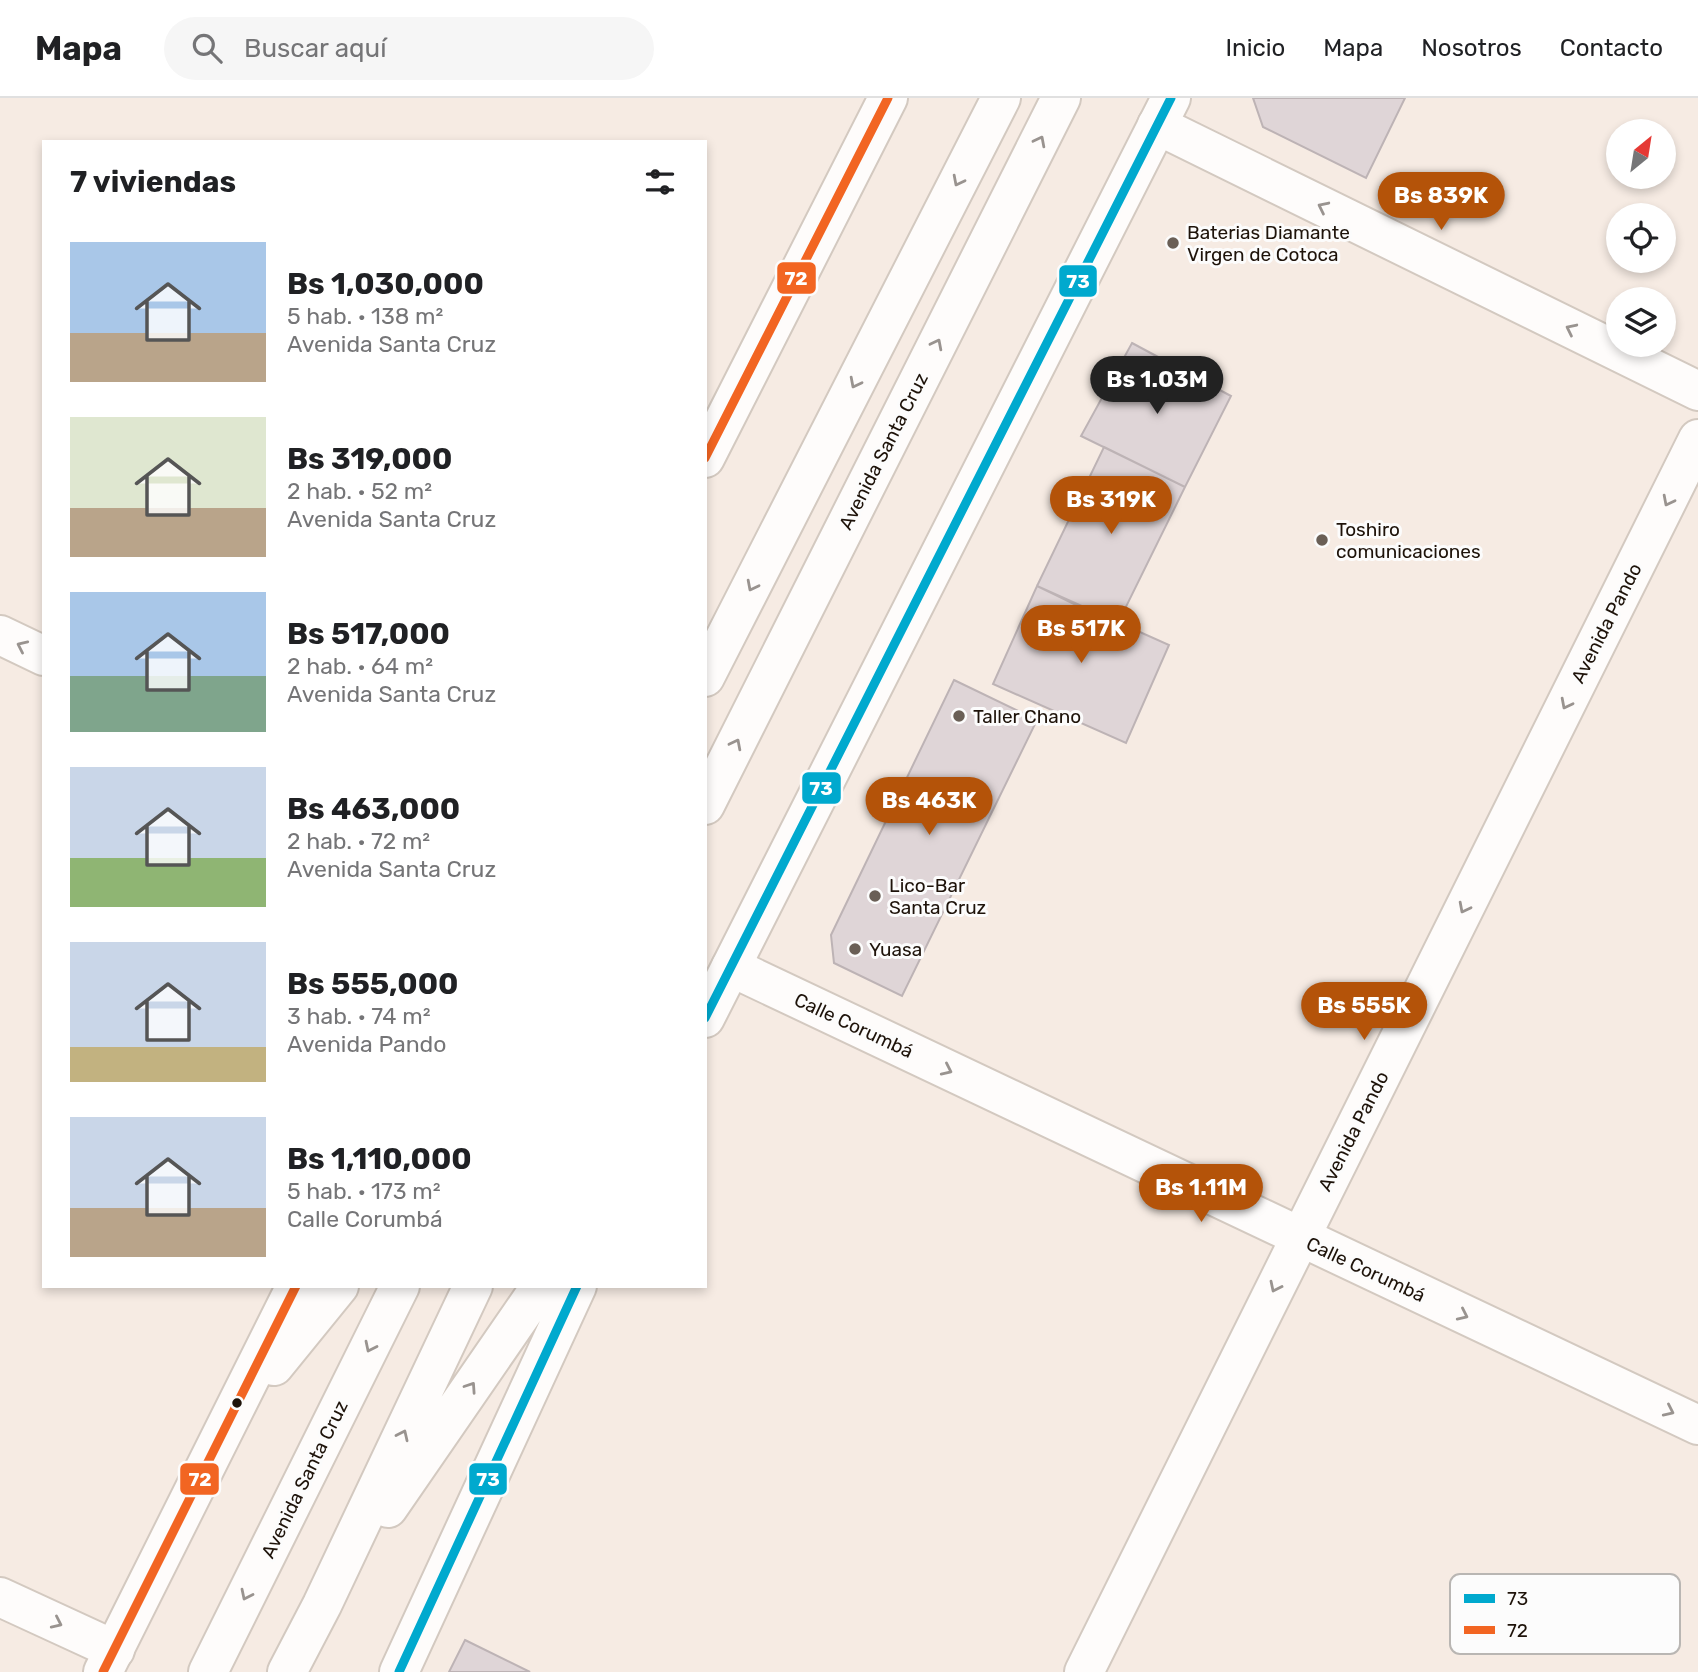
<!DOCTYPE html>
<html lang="es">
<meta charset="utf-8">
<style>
body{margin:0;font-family:Rubik,sans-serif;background:#f6f6f6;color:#202124;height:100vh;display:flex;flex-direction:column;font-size:26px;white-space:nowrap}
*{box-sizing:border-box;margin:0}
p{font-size:23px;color:#757577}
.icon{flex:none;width:38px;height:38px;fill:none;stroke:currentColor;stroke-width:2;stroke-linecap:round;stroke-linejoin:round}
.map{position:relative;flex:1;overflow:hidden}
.sheet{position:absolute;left:42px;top:42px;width:665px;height:1148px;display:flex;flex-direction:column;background:#fff;border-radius:0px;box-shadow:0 4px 10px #0003}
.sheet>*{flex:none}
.needle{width:46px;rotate:30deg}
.tools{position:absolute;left:1606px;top:21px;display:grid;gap:14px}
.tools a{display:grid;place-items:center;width:70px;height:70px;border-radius:50%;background:#fff;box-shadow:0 4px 10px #0003;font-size:35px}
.price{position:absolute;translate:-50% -60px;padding:0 16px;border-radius:24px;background:#b45309;color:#fff;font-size:23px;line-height:46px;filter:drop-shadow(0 2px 4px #0008)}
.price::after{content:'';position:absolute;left:50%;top:42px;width:21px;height:16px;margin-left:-10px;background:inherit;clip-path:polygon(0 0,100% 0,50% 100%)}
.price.on{background:#222;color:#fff}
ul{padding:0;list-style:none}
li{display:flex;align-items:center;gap:21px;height:175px;padding:0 28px}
li span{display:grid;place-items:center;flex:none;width:196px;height:140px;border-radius:0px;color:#555}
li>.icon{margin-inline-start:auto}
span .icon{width:84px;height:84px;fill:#fffc;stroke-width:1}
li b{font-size:30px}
h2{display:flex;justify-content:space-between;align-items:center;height:84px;padding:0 28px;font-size:30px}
header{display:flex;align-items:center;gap:42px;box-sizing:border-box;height:98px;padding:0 35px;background:#fff;border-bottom:2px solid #e0e0e0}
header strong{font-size:33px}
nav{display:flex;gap:38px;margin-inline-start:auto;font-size:24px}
.search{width:490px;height:63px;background:#f6f6f6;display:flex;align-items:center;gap:18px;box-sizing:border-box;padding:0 24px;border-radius:38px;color:#757577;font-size:26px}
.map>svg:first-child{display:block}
</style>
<header>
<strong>Mapa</strong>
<div class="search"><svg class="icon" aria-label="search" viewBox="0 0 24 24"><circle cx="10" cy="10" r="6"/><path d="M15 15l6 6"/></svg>Buscar aquí</div>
<nav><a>Inicio</a><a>Mapa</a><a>Nosotros</a><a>Contacto</a></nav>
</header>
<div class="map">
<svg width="1698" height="1574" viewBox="0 0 1698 1574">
<rect width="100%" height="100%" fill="#f6ebe3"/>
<path fill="#dfd5d7" stroke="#bdb3b5" stroke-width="2" d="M1253,0H1405L1366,80L1263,29Z
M1132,245L1231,298L1185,389L1081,338Z
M1104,349L1185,389L1117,527L1037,488Z
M1037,488L1169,547L1126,645L993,586Z
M954,582L1037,622L902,898L834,865L831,837Z
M465,1542L530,1574H449Z"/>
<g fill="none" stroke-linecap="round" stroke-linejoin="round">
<defs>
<path id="street" d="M1157,27L1698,293
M0,537L44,558
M731,869L1698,1327
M0,1499L115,1552
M1084,1574L1698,341"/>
<path id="primary" d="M705,360L888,0
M705,579L1001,0
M705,707L1061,0
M705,920L1171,0
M274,1268L339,1188
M388,1410L541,1188
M103,1574L296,1188
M208,1574L400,1188
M287,1574L322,1507L473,1188
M399,1574L577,1188"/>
</defs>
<use href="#street" stroke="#d3c9c0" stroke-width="42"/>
<use href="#primary" stroke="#d3c9c0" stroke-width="42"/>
<use href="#street" stroke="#fefcfb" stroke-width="38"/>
<use href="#primary" stroke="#fefcfb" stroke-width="38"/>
<defs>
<path id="bus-1" d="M705,920L1171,0
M399,1574L577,1188"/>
<path id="bus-2" d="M705,360L888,0
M103,1574L296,1188"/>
</defs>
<use href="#bus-1" stroke="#fcfcfc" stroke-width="14"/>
<use href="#bus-2" stroke="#fcfcfc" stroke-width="14"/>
<use href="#bus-1" stroke="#00a9ce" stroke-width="9"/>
<use href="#bus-2" stroke="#f26522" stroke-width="9"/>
</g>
<defs><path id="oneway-chevron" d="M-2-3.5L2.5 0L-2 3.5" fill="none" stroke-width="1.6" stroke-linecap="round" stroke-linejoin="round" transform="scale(1.75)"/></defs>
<g stroke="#99938f">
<use href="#oneway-chevron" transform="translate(1040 43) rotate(-63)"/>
<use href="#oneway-chevron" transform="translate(958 83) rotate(117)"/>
<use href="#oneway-chevron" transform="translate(1323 109) rotate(-154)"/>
<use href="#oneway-chevron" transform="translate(1571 231) rotate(-154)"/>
<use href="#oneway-chevron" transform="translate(937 246) rotate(-63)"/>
<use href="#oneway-chevron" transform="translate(855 285) rotate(117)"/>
<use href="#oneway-chevron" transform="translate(1668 403) rotate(117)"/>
<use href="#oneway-chevron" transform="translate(752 488) rotate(117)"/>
<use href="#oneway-chevron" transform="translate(22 548) rotate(-155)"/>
<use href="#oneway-chevron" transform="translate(1566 606) rotate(117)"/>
<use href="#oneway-chevron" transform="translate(736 646) rotate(-63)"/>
<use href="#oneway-chevron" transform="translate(1464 810) rotate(117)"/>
<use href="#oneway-chevron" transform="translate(947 972) rotate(25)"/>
<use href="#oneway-chevron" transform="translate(1275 1189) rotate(116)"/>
<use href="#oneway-chevron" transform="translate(1463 1217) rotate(25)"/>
<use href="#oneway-chevron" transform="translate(370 1249) rotate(116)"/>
<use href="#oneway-chevron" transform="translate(471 1289) rotate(-56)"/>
<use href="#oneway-chevron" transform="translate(1669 1313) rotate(25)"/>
<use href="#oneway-chevron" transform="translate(403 1337) rotate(-65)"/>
<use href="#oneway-chevron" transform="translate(246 1497) rotate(116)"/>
<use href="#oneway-chevron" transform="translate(57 1525) rotate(25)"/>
</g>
<g fill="#6a5f56" stroke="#fcfcfc" stroke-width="2.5">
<circle cx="1173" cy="145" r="7"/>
<circle cx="1322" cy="442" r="7"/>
<circle cx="959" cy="618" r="7"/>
<circle cx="875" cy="798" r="7"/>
<circle cx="855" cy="851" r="7"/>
</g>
<circle fill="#1e130a" stroke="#fcfcfc" stroke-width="2.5" cx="237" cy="1305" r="6"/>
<g text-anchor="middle" stroke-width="6" stroke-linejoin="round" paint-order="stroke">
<g font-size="19" fill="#1e130a" stroke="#fcfcfc" text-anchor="start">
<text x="1187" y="141">Baterias Diamante<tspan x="1187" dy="22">Virgen de Cotoca</tspan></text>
<text x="1336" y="438">Toshiro<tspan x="1336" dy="22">comunicaciones</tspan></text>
<text x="973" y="625">Taller Chano</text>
<text x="889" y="794">Lico-Bar<tspan x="889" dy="22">Santa Cruz</tspan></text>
<text x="869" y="858">Yuasa</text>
</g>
<g font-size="19" fill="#1e130a" stroke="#fcfcfc">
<text transform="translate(883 353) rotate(-63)" y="7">Avenida Santa Cruz</text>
<text transform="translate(1606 525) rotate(-63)" y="7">Avenida Pando</text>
<text transform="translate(854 927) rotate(25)" y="7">Calle Corumbá</text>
<text transform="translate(1353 1033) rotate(-63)" y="7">Avenida Pando</text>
<text transform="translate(1366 1171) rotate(25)" y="7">Calle Corumbá</text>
<text transform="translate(304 1381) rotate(-64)" y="7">Avenida Santa Cruz</text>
</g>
</g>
<rect x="1450" y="1476" width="230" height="80" rx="10" fill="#fcfcfc" stroke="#b9b6b3" stroke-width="2"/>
<rect x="1464" y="1496" width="31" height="9" fill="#00a9ce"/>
<rect x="1464" y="1528" width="31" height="8" fill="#f26522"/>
<g font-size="19" fill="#1e130a">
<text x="1507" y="1507">73</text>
<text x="1507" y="1539">72</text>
</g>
<g stroke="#fcfcfc" stroke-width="2.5">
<rect x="776" y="163" width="41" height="34" rx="7" fill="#f26522"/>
<rect x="1058" y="166" width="40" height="34" rx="7" fill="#00a9ce"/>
<rect x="801" y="673" width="41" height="34" rx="7" fill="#00a9ce"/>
<rect x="179" y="1364" width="41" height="34" rx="7" fill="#f26522"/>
<rect x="468" y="1364" width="40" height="34" rx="7" fill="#00a9ce"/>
</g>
<g font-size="19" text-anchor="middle" font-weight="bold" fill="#fff">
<text x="796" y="187">72</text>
<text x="1078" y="190">73</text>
<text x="821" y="697">73</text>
<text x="200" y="1388">72</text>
<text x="488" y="1388">73</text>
</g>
</svg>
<div class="tools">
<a><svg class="needle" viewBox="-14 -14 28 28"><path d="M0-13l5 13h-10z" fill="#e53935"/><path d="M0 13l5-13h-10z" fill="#757577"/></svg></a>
<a><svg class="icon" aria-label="locate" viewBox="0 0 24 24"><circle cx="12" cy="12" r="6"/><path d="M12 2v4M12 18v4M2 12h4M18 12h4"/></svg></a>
<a><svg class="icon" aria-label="layers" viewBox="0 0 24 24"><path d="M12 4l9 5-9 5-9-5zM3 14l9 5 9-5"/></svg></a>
</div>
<b class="price" style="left:1441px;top:134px">Bs 839K</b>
<b class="price on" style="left:1157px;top:318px">Bs 1.03M</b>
<b class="price" style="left:1111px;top:438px">Bs 319K</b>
<b class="price" style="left:1081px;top:567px">Bs 517K</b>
<b class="price" style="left:929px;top:739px">Bs 463K</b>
<b class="price" style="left:1364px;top:944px">Bs 555K</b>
<b class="price" style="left:1201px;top:1126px">Bs 1.11M</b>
<section class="sheet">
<h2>7 viviendas<svg class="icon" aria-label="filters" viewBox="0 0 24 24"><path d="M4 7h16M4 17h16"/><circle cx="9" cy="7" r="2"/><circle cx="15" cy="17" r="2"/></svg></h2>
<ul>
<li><span style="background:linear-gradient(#a9c7e8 65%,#b9a48a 0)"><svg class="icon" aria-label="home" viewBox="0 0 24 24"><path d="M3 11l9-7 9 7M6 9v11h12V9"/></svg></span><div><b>Bs 1,030,000</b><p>5 hab. · 138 m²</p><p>Avenida Santa Cruz</p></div></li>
<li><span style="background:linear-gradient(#dfe7d0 65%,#b9a48a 0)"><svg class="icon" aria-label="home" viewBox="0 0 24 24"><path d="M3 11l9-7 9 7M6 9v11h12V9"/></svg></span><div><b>Bs 319,000</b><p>2 hab. · 52 m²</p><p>Avenida Santa Cruz</p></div></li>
<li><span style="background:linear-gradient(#a9c7e8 60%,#7fa58c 0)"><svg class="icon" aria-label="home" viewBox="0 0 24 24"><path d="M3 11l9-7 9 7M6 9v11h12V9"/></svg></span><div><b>Bs 517,000</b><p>2 hab. · 64 m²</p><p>Avenida Santa Cruz</p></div></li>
<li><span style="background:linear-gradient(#c9d6e8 65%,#8fb573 0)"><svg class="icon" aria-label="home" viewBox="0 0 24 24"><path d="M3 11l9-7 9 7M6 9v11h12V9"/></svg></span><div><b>Bs 463,000</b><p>2 hab. · 72 m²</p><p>Avenida Santa Cruz</p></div></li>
<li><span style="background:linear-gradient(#c9d6e8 75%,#c2b280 0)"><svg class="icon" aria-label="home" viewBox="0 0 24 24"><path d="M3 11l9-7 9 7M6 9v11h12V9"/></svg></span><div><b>Bs 555,000</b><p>3 hab. · 74 m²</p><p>Avenida Pando</p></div></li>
<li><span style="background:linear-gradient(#c9d6e8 65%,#b9a48a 0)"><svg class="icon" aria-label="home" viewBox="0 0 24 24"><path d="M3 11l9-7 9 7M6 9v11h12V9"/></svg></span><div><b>Bs 1,110,000</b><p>5 hab. · 173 m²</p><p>Calle Corumbá</p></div></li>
</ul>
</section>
</div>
